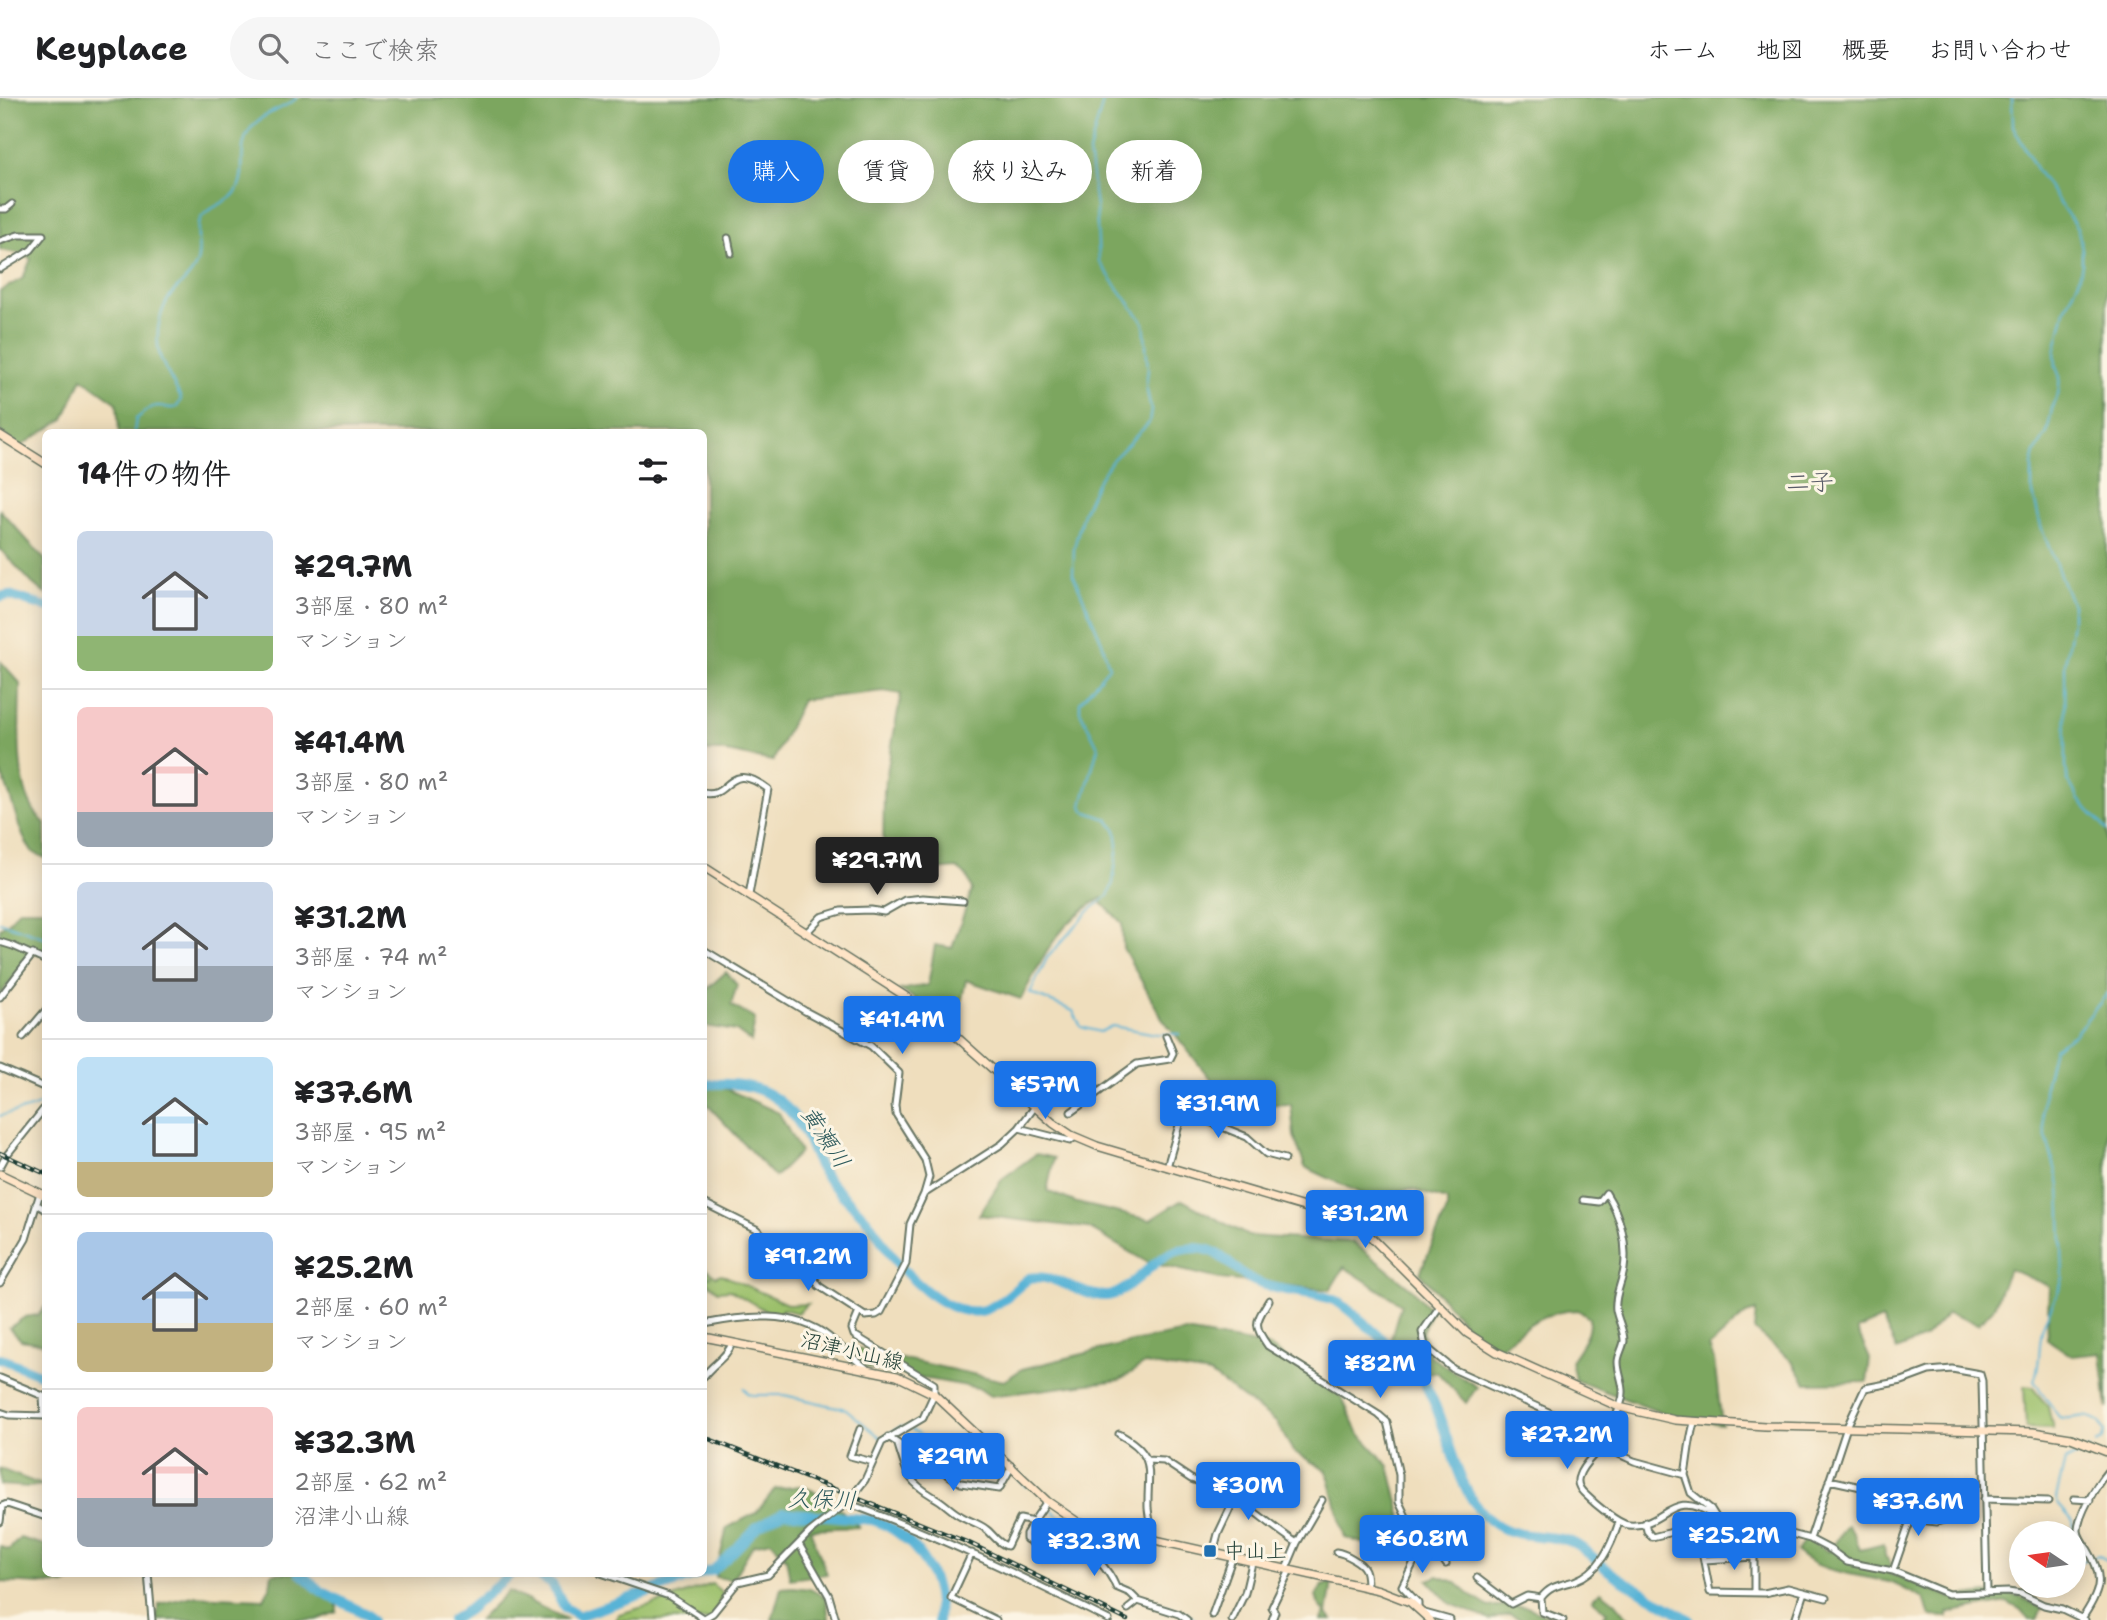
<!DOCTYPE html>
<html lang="ja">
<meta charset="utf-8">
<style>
body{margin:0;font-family:"Shantell Sans","Klee One",sans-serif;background:#f6f6f6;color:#202124;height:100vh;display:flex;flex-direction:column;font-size:26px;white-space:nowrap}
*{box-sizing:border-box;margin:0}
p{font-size:23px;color:#757577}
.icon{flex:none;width:38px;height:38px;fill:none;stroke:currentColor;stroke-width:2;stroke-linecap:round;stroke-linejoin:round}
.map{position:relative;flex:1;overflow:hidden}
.details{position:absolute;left:42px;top:331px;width:665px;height:1148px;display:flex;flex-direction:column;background:#fff;border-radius:10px;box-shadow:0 4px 18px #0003}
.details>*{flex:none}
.banner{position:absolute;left:728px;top:42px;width:665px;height:63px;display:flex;gap:14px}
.needle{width:46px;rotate:283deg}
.buttons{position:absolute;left:2009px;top:1423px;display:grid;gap:14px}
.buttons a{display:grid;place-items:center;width:77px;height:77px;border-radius:50%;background:#fff;box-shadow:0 4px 18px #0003;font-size:35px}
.price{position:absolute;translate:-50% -60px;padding:0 16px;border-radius:7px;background:#1a73e8;color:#fff;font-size:23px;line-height:46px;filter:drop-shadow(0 2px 4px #0008)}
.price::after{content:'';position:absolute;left:50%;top:42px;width:21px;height:16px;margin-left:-10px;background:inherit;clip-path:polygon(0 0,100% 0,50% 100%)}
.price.current{background:#222;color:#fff}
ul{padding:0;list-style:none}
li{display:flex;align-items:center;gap:21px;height:175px;padding:0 35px}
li+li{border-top:2px solid #e0e0e0}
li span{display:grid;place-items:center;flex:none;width:196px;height:140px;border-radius:10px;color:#555}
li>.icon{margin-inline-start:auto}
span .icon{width:84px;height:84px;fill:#fffc;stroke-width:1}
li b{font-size:30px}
h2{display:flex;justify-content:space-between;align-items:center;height:84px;padding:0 35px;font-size:30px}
.pill{padding:0 24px;border-radius:32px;background:#fff;box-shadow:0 4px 18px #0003;font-size:24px;line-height:63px}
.pill.current{background:#1a73e8;color:#fff}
header{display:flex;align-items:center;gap:42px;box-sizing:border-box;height:98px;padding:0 35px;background:#fff;border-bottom:2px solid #e0e0e0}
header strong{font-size:33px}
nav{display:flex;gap:38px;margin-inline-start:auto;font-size:24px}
.search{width:490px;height:63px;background:#f6f6f6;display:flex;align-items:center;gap:18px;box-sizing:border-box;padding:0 24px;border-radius:38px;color:#757577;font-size:26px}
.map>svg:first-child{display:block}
</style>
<header>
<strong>Keyplace</strong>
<div class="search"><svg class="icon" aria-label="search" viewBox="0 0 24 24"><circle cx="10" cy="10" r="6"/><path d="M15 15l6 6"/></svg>ここで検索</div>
<nav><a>ホーム</a><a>地図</a><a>概要</a><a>お問い合わせ</a></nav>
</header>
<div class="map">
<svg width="2107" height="1522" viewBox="0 0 2107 1522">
<rect width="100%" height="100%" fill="#fcf5e5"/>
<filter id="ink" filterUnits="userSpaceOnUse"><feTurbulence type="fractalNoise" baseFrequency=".0143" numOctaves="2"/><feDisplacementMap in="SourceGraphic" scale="14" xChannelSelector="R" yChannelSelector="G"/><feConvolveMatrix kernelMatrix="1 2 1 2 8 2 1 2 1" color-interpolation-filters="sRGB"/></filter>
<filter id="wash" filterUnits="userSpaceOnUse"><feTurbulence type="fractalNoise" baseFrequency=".00686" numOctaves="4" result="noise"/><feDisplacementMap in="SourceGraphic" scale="28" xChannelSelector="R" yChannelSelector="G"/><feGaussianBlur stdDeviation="1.57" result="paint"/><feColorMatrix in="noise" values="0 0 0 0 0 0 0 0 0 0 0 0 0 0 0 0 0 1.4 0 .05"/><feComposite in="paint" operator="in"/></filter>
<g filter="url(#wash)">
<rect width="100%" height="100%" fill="#efdebd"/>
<path fill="#9bc06a" stroke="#5d7e4f" stroke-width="2" d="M704,1169L716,1178L721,1176L789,1207L808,1206L797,1215L783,1211L779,1216H771L730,1192L718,1193L704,1181L712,1178H704Z
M2024,1288L2032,1289L2048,1309L2053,1331L2026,1330Z
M712,1486L723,1495L712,1522H615L619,1516L667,1502Z"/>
<path fill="#7ca65e" stroke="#4e7249" stroke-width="2" d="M0,0H2107V1311L2101,1255L2072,1258L2047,1241L2049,1188L2009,1171L1993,1211L1978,1226L1948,1215L1924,1240L1897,1252L1882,1221L1857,1232L1870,1261L1867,1284L1806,1285L1792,1263L1754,1232L1756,1213L1746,1216L1709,1249L1714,1262L1722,1326L1673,1319L1575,1282L1571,1263C1580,1249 1590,1238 1589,1220L1578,1212C1543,1213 1525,1227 1500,1250L1472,1234L1420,1175L1447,1112V1102L1410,1091L1368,1099L1305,1069L1294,1038L1291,1006L1232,1008L1162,920L1123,850L1122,825L1102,805V800C1059,822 1042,861 1021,901L966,882L960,910L928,908L900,892L928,887L935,847L952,850L972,792L967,778L957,770L935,772L883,760L884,691L901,596L884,593L802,602L773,663L721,653H704V334H119L117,305L82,280L64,321L19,349L0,333V193L23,180L31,161L23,156L0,152Z
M0,412L45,462V496L32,485L0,451Z
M1,564L20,585C20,624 12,699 45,725V760C41,758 34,756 31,752C15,730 14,698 0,674Z
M19,811H45V857L32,855L0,897V830L9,824Z
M726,874L737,887L731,907L755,921L751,944L736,933L704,928V888L707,891Z
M704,986H716L779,1015L800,1054L775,1079L704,1003Z
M1036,1056L1054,1060L1047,1093L1077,1105L1150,1122L1182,1102L1248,1138L1353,1144L1413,1192L1431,1213L1422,1234L1430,1258L1477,1289L1466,1305L1437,1274L1423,1275L1390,1243L1401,1206L1344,1169L1330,1192L1220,1181L1147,1164L1088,1130L979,1117L1002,1081Z
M45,1209V1246L21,1242L9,1230L25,1219L38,1217Z
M1185,1234L1268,1248L1340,1296L1358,1334L1389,1368L1403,1424L1387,1452L1345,1440L1327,1373L1293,1353L1276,1324L1210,1276L1145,1266L1120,1282L990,1298L978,1290L867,1270L845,1248L1004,1283L1022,1271L1132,1244Z
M0,1371L42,1387L30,1389L0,1387Z
M800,1388C827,1396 839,1410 859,1429L810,1431L827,1476L790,1481L786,1460L771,1443L753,1447L732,1482L715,1479L727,1430L756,1415L775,1391Z
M1847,1427L1854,1436L1860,1452L1884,1446L1885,1458L1891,1466L1889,1475L1952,1500L1986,1495L2009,1496L2021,1499L2042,1510L2037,1522H2030L2020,1511L2007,1504L1947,1515V1519L1930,1518L1924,1501C1913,1496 1901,1488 1889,1484C1858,1476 1822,1476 1797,1454L1805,1440L1829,1454Z
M20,1440L45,1447L46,1475H129L80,1478L65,1487L0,1484V1448L9,1452Z
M272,1475H301L337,1503V1514L316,1522H156L159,1506L193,1498L264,1501L270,1489Z
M1438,1478L1455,1484L1470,1497L1489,1509L1507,1507L1527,1509L1558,1522H1522L1510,1516L1490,1522L1449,1505L1428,1482Z
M1332,1484L1327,1516L1332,1522H1322L1325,1514L1318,1505L1316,1498L1322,1488Z
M793,1489L810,1491L826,1500L829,1522H772L781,1490Z
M508,1493L568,1522H479Z
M1601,1493L1615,1504L1630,1522H1601L1607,1514L1592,1501Z"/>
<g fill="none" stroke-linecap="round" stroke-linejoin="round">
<path stroke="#58b3d6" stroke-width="2" d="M1104,0L1089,54L1096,109L1099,164L1144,225L1148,271L1146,288L1151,312L1149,325L1113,361L1097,384L1083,415L1074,450L1073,476L1102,544L1109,569L1080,604V613L1098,649L1082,707L1084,713L1107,721L1116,732L1118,747L1113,785L1108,798L1089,813L1047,860L1030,895L1073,913L1081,929L1100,934L1112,928L1157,936H1180
M2012,0L2013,28L2035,69L2078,132L2082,151V166L2079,182L2065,212L2055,254L2056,269L2060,279L2058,297L2053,306L2047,335L2035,354L2032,367V391L2041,429L2072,507V524L2065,566L2066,671L2068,682L2079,702L2107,732
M134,334L136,321C143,316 150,307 159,308C167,308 169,312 177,309L181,301C174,283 159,266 158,247C156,228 162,206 175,192C183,185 192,177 196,167C203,151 193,135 201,120C209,107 231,106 238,90C247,72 237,51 249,33C261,14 282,13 297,0
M0,824L46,840
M0,1018C13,1013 35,1012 44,1003
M744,1290L748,1296L753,1297H784L846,1311L881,1340L902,1328
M912,1332C941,1353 973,1348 1002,1366
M2096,1346L2102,1343L2105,1334L2100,1324C2079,1312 2074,1324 2059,1319L2034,1283C2041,1266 2038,1250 2042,1232C2046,1214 2059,1198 2063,1179L2060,1087L2045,1035L2043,1016L2044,992L2054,950L2074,937L2107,896
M2089,1351L2065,1363L2056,1400L2058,1406L2073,1423L2074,1457L2081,1463L2099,1457L2107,1463
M1019,1381L1027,1389
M1049,1409L1070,1428
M1076,1434L1089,1449
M1113,1478L1120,1486L1134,1492L1145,1501L1187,1516L1196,1522"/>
<path stroke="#58b3d6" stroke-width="10" d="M0,499L9,497L46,509
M704,987C747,982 781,992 803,1032C812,1048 815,1066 827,1080C840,1097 858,1110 871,1127C881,1140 888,1155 899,1167C917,1187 951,1218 980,1213C999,1209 1015,1191 1029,1180C1057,1175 1078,1198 1105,1198C1130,1198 1152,1158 1180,1152C1222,1143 1225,1170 1254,1183C1280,1195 1311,1192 1336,1203C1344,1206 1409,1264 1416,1273C1448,1314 1449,1379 1483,1416C1506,1442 1536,1435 1566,1442C1584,1447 1598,1466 1613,1476C1638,1492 1665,1506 1690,1522
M0,1260L46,1279
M300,1475L321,1493L366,1516L372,1522
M534,1475L552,1486L565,1510L578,1518L703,1475
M704,1475L713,1472L726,1461L757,1429L783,1414L873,1422C915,1437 942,1478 938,1522
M452,1522L468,1512L512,1475"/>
</g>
</g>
<g filter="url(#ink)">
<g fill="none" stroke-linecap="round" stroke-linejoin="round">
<defs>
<path id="street" d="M0,111H6L12,106
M728,140L731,155
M0,143L18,137H43L31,152L0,171
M704,695C730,702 727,660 768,691L749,797
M807,834L821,819L841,813L871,812L884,814L905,802L923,800L963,803
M0,844L13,848L46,863
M704,852L805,913L871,948L899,975L895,1007L896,1016L925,1062L929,1079L924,1096L910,1126L906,1166L881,1214L876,1217L865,1218L819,1188L814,1180L756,1131L704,1105
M0,899L33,856
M23,939L46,912
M0,970L46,990
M1071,1014L1137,966L1170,961L1173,955L1166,938
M1019,1030L1070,1043L1075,1039
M0,1069L6,1058L46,1008
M1167,1069L1183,1013L1247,1039L1266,1056L1285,1061
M924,1096L1002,1046L1019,1030L1034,1010
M1583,1102L1599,1104L1606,1095C1620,1117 1628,1145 1624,1171C1622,1185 1614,1198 1616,1212C1618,1223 1624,1232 1624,1243C1623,1250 1618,1257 1618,1264C1618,1278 1627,1290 1621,1305C1616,1319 1609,1336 1601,1348C1594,1358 1582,1367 1579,1378C1576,1385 1580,1392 1586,1397C1594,1405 1618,1426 1629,1427C1665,1430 1671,1389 1712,1417
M36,1106L46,1112
M0,1185L26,1141L40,1095
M1269,1202C1256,1224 1252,1226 1268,1248L1379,1317L1387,1324L1389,1332L1399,1377V1404L1421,1450
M1440,1208L1422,1234L1425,1248L1453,1271L1562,1320L1579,1342L1601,1348L1634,1363L1685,1377L1691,1395L1711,1411L1719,1424L1734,1434H1784L1810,1441L1831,1452L1847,1464L1893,1473L1948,1496L2008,1494L2021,1496L2044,1507L2062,1511L2085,1522
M704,1226C743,1218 794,1211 829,1239C841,1249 853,1260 866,1270
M704,1278C713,1266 728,1258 732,1245
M0,1280L43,1298L44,1317
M0,1314L9,1317L45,1318
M860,1331L850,1358L873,1364
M1119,1336C1158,1357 1147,1372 1148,1410C1149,1421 1152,1431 1153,1442
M888,1339L961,1385L999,1391L1012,1368
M898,1347C907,1376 907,1383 934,1399C944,1404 951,1413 961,1418C969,1423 978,1425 986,1431C993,1436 997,1445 1007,1448L1020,1421L1033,1424L1047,1403
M1147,1362L1164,1363L1191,1381L1211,1388L1221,1396L1235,1400
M1685,1377C1688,1359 1689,1342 1694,1325
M1829,1382L1884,1394L1897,1404L1911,1421
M1984,1401L2048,1403
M2074,1401L2090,1402
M847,1405C937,1437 1023,1479 1109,1522
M0,1424L2,1408L7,1406L46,1419
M1033,1424L1026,1436V1441L1045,1452
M1645,1424L1647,1433L1652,1439L1697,1428L1710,1494L1764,1495L1788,1490L1826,1500
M1079,1425L1070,1436C1086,1450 1108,1468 1116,1489L1130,1495L1138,1503
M1810,1441L1847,1329L1865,1290L1902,1283L1929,1273L1952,1271L1980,1276L1982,1283L1987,1493
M799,1446L829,1498L836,1522
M1433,1446L1446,1466
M1336,1454C1344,1455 1362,1464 1365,1472C1367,1477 1367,1485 1367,1490
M972,1455L951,1500L996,1522
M1213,1455L1218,1436L1235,1400C1257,1414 1275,1431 1297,1445
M1704,1462L1754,1459V1495
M1286,1471L1297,1445L1322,1402
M1893,1473L1911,1421L1937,1424L1949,1420
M148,1475L152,1522
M601,1475L669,1498L706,1522
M1477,1480L1511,1506L1527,1498L1541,1500
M1128,1511L1138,1503L1179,1516L1187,1522
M1418,1511V1505L1402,1488L1421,1450L1447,1441
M1421,1514L1450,1522
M1212,1517L1232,1461
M701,1522L713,1515L738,1484L768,1477L810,1434L847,1405L865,1382L882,1344L923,1320L934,1296V1286L854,1237L852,1231L859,1214
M1232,1522L1245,1495L1252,1465
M1272,1522L1275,1514L1272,1509L1290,1472
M1563,1522L1542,1514L1541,1500C1550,1488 1560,1487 1574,1483C1600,1474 1611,1448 1619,1424
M1795,1522L1804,1494
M2081,1522C2099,1496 2106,1481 2088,1452C2084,1446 2079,1440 2078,1433C2078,1417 2097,1386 2107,1374"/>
<path id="secondary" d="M0,337L46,366
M704,769L905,898L939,923L1053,1025L1071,1037L1097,1048L1351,1123L1363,1131L1467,1235L1497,1254L1619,1309L1675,1322L1765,1328L2033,1334L2071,1340L2107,1354
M0,1076L46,1098
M704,1239L897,1278L934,1296L1047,1403L1079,1425L1379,1492L1410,1504L1430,1522"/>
</defs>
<use href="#street" stroke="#687564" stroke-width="9"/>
<use href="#secondary" stroke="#687564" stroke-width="10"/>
<use href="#street" stroke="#fff" stroke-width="5"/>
<use href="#secondary" stroke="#ffe4c6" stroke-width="7"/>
<defs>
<path id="rail" d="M0,1055L46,1076
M704,1339L969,1445L1127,1522"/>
</defs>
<use href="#rail" stroke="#1f3d34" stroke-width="4.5"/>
<use href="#rail" stroke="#fcf5e5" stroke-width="2" stroke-dasharray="5" stroke-linecap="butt"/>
</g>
</g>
<rect fill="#1f6fb2" stroke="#fcf5e5" stroke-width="2.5" x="1203" y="1446" width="14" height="14" rx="3.5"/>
<g text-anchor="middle" stroke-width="6" stroke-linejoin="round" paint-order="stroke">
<g font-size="21" fill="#1f3d34" stroke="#fcf5e5">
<text transform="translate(852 1253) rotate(13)" y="7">沼津小山線</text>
</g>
<g font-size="21" fill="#1f3d34" stroke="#fcf5e5" text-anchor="start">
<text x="1224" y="1460">中山上</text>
</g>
<g font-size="23" font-style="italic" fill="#2d5a5c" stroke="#fcf5e5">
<text transform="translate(826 1039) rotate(57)" y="8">黄瀬川</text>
<text transform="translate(822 1401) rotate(2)" y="8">久保川</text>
</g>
<g font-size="24" fill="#595c68" stroke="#fcf5e5">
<text x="1810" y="392">二子</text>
</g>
</g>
</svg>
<div class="buttons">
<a><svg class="needle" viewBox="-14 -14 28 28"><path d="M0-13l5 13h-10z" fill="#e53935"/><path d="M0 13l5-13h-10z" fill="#757577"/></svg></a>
</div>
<b class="price current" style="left:877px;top:799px">¥29.7M</b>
<b class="price" style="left:902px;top:958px">¥41.4M</b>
<b class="price" style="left:1045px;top:1023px">¥57M</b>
<b class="price" style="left:1218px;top:1042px">¥31.9M</b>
<b class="price" style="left:1365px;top:1152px">¥31.2M</b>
<b class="price" style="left:808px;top:1195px">¥91.2M</b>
<b class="price" style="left:1380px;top:1302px">¥82M</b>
<b class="price" style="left:1567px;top:1373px">¥27.2M</b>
<b class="price" style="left:953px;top:1395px">¥29M</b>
<b class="price" style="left:1248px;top:1424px">¥30M</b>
<b class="price" style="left:1918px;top:1440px">¥37.6M</b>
<b class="price" style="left:1734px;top:1474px">¥25.2M</b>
<b class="price" style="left:1422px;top:1477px">¥60.8M</b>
<b class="price" style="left:1094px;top:1480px">¥32.3M</b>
<div class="banner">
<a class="pill current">購入</a>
<a class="pill">賃貸</a>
<a class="pill">絞り込み</a>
<a class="pill">新着</a>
</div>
<section class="details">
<h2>14件の物件<svg class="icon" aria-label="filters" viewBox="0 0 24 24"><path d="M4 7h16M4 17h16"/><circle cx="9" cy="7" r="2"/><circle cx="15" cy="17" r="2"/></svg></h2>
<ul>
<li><span style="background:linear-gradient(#c9d6e8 75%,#8fb573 0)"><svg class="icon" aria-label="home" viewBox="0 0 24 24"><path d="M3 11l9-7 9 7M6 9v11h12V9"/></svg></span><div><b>¥29.7M</b><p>3部屋 · 80 m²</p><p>マンション</p></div></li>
<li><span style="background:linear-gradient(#f6c9c9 75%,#9aa5b1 0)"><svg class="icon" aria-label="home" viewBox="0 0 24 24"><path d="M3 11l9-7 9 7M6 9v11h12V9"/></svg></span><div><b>¥41.4M</b><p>3部屋 · 80 m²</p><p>マンション</p></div></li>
<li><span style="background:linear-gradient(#c9d6e8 60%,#9aa5b1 0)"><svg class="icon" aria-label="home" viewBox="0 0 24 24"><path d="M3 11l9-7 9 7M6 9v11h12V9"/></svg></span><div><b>¥31.2M</b><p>3部屋 · 74 m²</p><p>マンション</p></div></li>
<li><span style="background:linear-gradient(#bfe0f5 75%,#c2b280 0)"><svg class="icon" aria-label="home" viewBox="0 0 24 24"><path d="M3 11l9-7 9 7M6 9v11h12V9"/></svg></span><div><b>¥37.6M</b><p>3部屋 · 95 m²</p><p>マンション</p></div></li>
<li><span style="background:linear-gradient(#a9c7e8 65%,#c2b280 0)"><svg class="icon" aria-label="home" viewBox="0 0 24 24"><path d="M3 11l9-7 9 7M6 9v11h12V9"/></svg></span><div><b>¥25.2M</b><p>2部屋 · 60 m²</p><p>マンション</p></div></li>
<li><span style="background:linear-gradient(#f6c9c9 65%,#9aa5b1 0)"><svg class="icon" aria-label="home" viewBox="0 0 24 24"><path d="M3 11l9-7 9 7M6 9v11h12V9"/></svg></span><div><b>¥32.3M</b><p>2部屋 · 62 m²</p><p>沼津小山線</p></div></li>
</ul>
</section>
</div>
